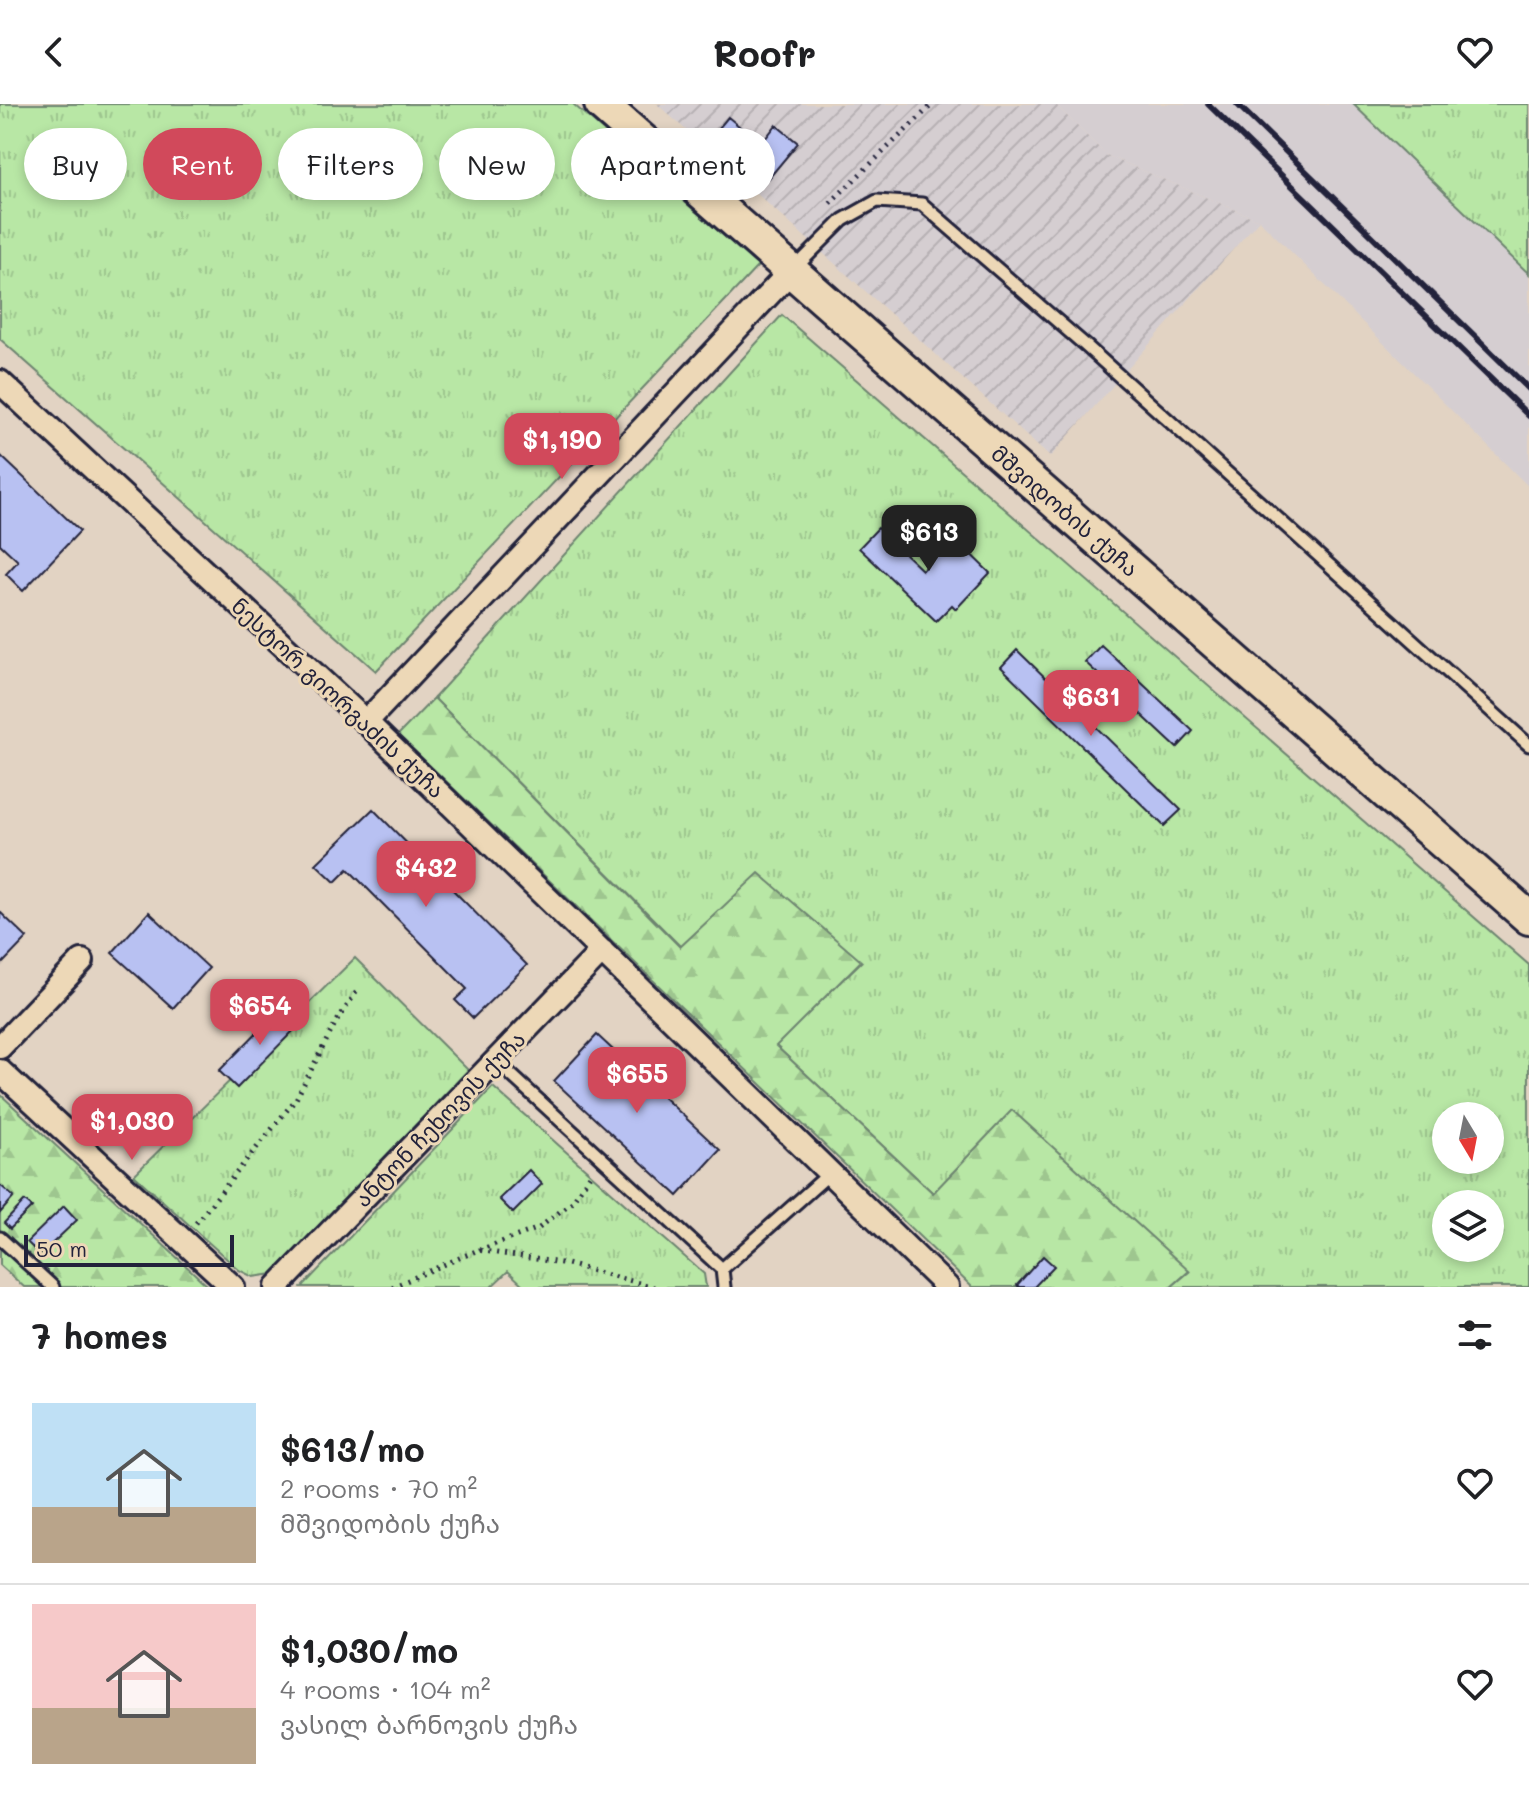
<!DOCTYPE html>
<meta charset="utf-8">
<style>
body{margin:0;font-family:Mali,"Noto Sans Georgian",sans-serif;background:#f6f6f6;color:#202124;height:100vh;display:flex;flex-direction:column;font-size:30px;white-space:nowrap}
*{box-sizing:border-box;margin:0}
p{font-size:26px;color:#757577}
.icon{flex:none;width:44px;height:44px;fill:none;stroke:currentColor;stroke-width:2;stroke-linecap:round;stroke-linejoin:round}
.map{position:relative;height:1183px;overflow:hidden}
.side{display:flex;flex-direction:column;background:#fff;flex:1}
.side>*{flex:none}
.top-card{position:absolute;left:24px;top:24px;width:800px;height:72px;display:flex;gap:16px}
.needle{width:52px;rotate:170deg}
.fabs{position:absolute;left:1432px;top:998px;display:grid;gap:16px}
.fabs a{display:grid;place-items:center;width:72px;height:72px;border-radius:50%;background:#fff;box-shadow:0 4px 12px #0003;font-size:40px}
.scale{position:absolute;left:24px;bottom:20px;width:210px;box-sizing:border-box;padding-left:8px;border:4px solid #22223b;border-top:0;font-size:22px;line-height:28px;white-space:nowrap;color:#22223b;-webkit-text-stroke:6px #edd8b7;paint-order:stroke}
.price{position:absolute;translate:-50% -68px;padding:0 18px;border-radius:16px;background:#d1495b;color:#fff;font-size:26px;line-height:52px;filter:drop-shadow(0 2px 4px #0008)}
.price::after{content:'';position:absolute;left:50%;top:48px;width:24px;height:18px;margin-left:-12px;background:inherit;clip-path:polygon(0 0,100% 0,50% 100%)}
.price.current{background:#222;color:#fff}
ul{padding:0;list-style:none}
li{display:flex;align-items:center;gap:24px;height:200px;padding:0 32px}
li+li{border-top:2px solid #e0e0e0}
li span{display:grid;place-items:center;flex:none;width:224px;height:160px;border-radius:0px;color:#555}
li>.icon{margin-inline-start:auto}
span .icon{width:96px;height:96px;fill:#fffc;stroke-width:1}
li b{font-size:34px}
h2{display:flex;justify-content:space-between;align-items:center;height:96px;padding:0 32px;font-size:34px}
.tag{padding:0 28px;border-radius:36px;background:#fff;box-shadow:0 4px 12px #0003;font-size:28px;line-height:72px}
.tag.current{background:#d1495b;color:#fff}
header{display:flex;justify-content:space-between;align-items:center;height:104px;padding:0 32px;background:#fff;font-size:36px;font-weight:800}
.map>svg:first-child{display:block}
</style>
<header><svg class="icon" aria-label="back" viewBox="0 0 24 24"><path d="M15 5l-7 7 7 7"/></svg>Roofr<svg class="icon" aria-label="heart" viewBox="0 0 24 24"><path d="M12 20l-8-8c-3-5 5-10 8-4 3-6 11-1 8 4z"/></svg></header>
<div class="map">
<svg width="1529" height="1183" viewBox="0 0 1529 1183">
<defs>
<pattern id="industrial-furrows" width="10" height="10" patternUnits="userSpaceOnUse" patternTransform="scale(2)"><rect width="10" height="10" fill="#d5ced1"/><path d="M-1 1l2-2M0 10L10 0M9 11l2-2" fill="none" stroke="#b7b1b4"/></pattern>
<pattern id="grass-tufts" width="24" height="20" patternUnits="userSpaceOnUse" patternTransform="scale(2)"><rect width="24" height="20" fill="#b8e7a5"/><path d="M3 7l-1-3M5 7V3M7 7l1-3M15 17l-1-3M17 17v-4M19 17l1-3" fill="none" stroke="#9ec68f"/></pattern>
<pattern id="forest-firs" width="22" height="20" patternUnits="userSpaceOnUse" patternTransform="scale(2)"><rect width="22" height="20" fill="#b8e7a5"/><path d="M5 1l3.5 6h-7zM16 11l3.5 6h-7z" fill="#9ec68f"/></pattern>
</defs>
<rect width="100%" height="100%" fill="#e2d3c3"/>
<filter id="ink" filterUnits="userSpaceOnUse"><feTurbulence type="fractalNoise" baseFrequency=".0125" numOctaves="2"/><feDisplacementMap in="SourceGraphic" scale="16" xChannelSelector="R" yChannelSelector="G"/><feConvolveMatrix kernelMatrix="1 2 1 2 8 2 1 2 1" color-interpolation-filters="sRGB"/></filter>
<g filter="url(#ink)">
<path fill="#d5ced1" d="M1055,0H1353L1529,170V383L1259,116L1106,51Z"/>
<path fill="url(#industrial-furrows)" d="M657,0H1055L1106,51L1259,116L1050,353Z"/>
<path fill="url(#grass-tufts)" stroke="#6d8470" stroke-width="2" fill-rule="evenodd" d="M0,0H573L758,162L376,567L0,235Z
M1353,0H1529V170Z
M782,211L1529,861V1183H1171L1189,1168L933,1089L775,941L861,858L681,843L434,594ZM1446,1012H1490V1056H1446ZM1446,1100H1490V1144H1446Z
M355,854L468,966L273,1170L253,1173L239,1166L134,1071Z
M493,983L704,1170L706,1183H525L508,1167L491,1183H302Z"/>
<path fill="url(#forest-firs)" stroke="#6d8470" stroke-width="2" d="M434,594L680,843L759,769L861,857L776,942L933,1089L1012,1006L1189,1167L1171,1183H972L398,631Z
M0,990L209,1183H24L0,1161Z"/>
<path fill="#b8c1f2" stroke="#22223b" stroke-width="2" d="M728,13L761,40L776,21L798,39L769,74L714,30Z
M0,351L80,427L23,487L6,470L18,457L0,440Z
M878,424L922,466L953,433L990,469L956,505L952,501L936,517L859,444Z
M1101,541L1193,627L1177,644L1085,558Z
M1017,546L1181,706L1164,722L1001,563Z
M373,705L527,861L473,914L455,896L467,885L348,765L335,778L316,760Z
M0,808L27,834L0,862Z
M149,808L209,864L173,904L112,849Z
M283,902L301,919L237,984L219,967Z
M597,931L720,1046L678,1092L554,977Z
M529,1066L542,1080L513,1109L499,1095Z
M0,1081L14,1093L0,1109Z
M25,1097L32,1103L10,1125L4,1119Z
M64,1102L77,1116L40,1151L27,1138Z
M1043,1152L1054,1162L1034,1183H1019L1017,1181Z"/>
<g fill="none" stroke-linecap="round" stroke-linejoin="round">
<defs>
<path id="lane" d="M793,166L843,116L877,97L922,100L1085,241L1529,641
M496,957L722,1165L724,1183
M0,1134L53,1183
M722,1165L830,1069"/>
<path id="street" d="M0,278L366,618L947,1183
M366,618L791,167
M0,943L82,857
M0,967L233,1183
M277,1183L602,847"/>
<path id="secondary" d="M601,0L1529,814"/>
</defs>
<use href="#lane" stroke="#22223b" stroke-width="17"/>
<use href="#street" stroke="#22223b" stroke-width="28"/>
<use href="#secondary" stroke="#22223b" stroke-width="38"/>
<path stroke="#22223b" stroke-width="5" stroke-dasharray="2 6" stroke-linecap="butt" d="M830,99L933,0
M196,1119L296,995L335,920L357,887
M479,1146L539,1124L572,1098L592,1068
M392,1183L478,1146L567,1160L654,1183"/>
<use href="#lane" stroke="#edd8b7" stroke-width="11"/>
<use href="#street" stroke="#edd8b7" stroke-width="22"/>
<use href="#secondary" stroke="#edd8b7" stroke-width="32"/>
<path stroke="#22223b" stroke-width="6" d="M1208,0L1529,312
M1237,0L1529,285"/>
</g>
</g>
<g text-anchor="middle" stroke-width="6" stroke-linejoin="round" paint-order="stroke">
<g font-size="22" fill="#22223b" stroke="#edd8b7">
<text transform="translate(1065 407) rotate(41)" y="8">მშვიდობის ქუჩა</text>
<text transform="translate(338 594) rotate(43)" y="8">ნესტორ გიორგაძის ქუჩა</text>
<text transform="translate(440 1015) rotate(-46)" y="8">ანტონ ჩეხოვის ქუჩა</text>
</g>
</g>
</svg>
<div class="fabs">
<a><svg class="needle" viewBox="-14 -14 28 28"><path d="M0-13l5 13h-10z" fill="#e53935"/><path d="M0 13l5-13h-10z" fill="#757577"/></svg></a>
<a><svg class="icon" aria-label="layers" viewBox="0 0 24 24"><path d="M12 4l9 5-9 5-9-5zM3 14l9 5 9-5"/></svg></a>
</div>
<div class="scale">50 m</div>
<b class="price" style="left:562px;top:377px">$1,190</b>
<b class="price current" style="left:929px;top:469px">$613</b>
<b class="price" style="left:1091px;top:634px">$631</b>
<b class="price" style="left:426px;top:805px">$432</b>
<b class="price" style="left:260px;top:943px">$654</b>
<b class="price" style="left:637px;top:1011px">$655</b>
<b class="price" style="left:132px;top:1058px">$1,030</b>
<div class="top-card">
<a class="tag">Buy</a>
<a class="tag current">Rent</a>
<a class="tag">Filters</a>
<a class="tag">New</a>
<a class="tag">Apartment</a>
</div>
</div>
<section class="side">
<h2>7 homes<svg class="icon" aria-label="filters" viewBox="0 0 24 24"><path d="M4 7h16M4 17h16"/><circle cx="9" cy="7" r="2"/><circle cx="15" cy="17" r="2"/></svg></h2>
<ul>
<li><span style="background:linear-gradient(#bfe0f5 65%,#b9a48a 0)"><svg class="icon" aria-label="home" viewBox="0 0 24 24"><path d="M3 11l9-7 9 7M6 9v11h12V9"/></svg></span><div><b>$613/mo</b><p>2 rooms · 70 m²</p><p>მშვიდობის ქუჩა</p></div><svg class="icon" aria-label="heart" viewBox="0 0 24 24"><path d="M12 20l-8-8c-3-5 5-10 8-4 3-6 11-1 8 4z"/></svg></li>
<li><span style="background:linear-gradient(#f6c9c9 65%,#b9a48a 0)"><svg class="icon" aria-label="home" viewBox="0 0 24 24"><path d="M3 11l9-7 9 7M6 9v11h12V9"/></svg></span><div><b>$1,030/mo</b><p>4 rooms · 104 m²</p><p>ვასილ ბარნოვის ქუჩა</p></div><svg class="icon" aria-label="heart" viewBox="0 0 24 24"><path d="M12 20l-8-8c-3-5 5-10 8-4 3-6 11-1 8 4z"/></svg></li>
</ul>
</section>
